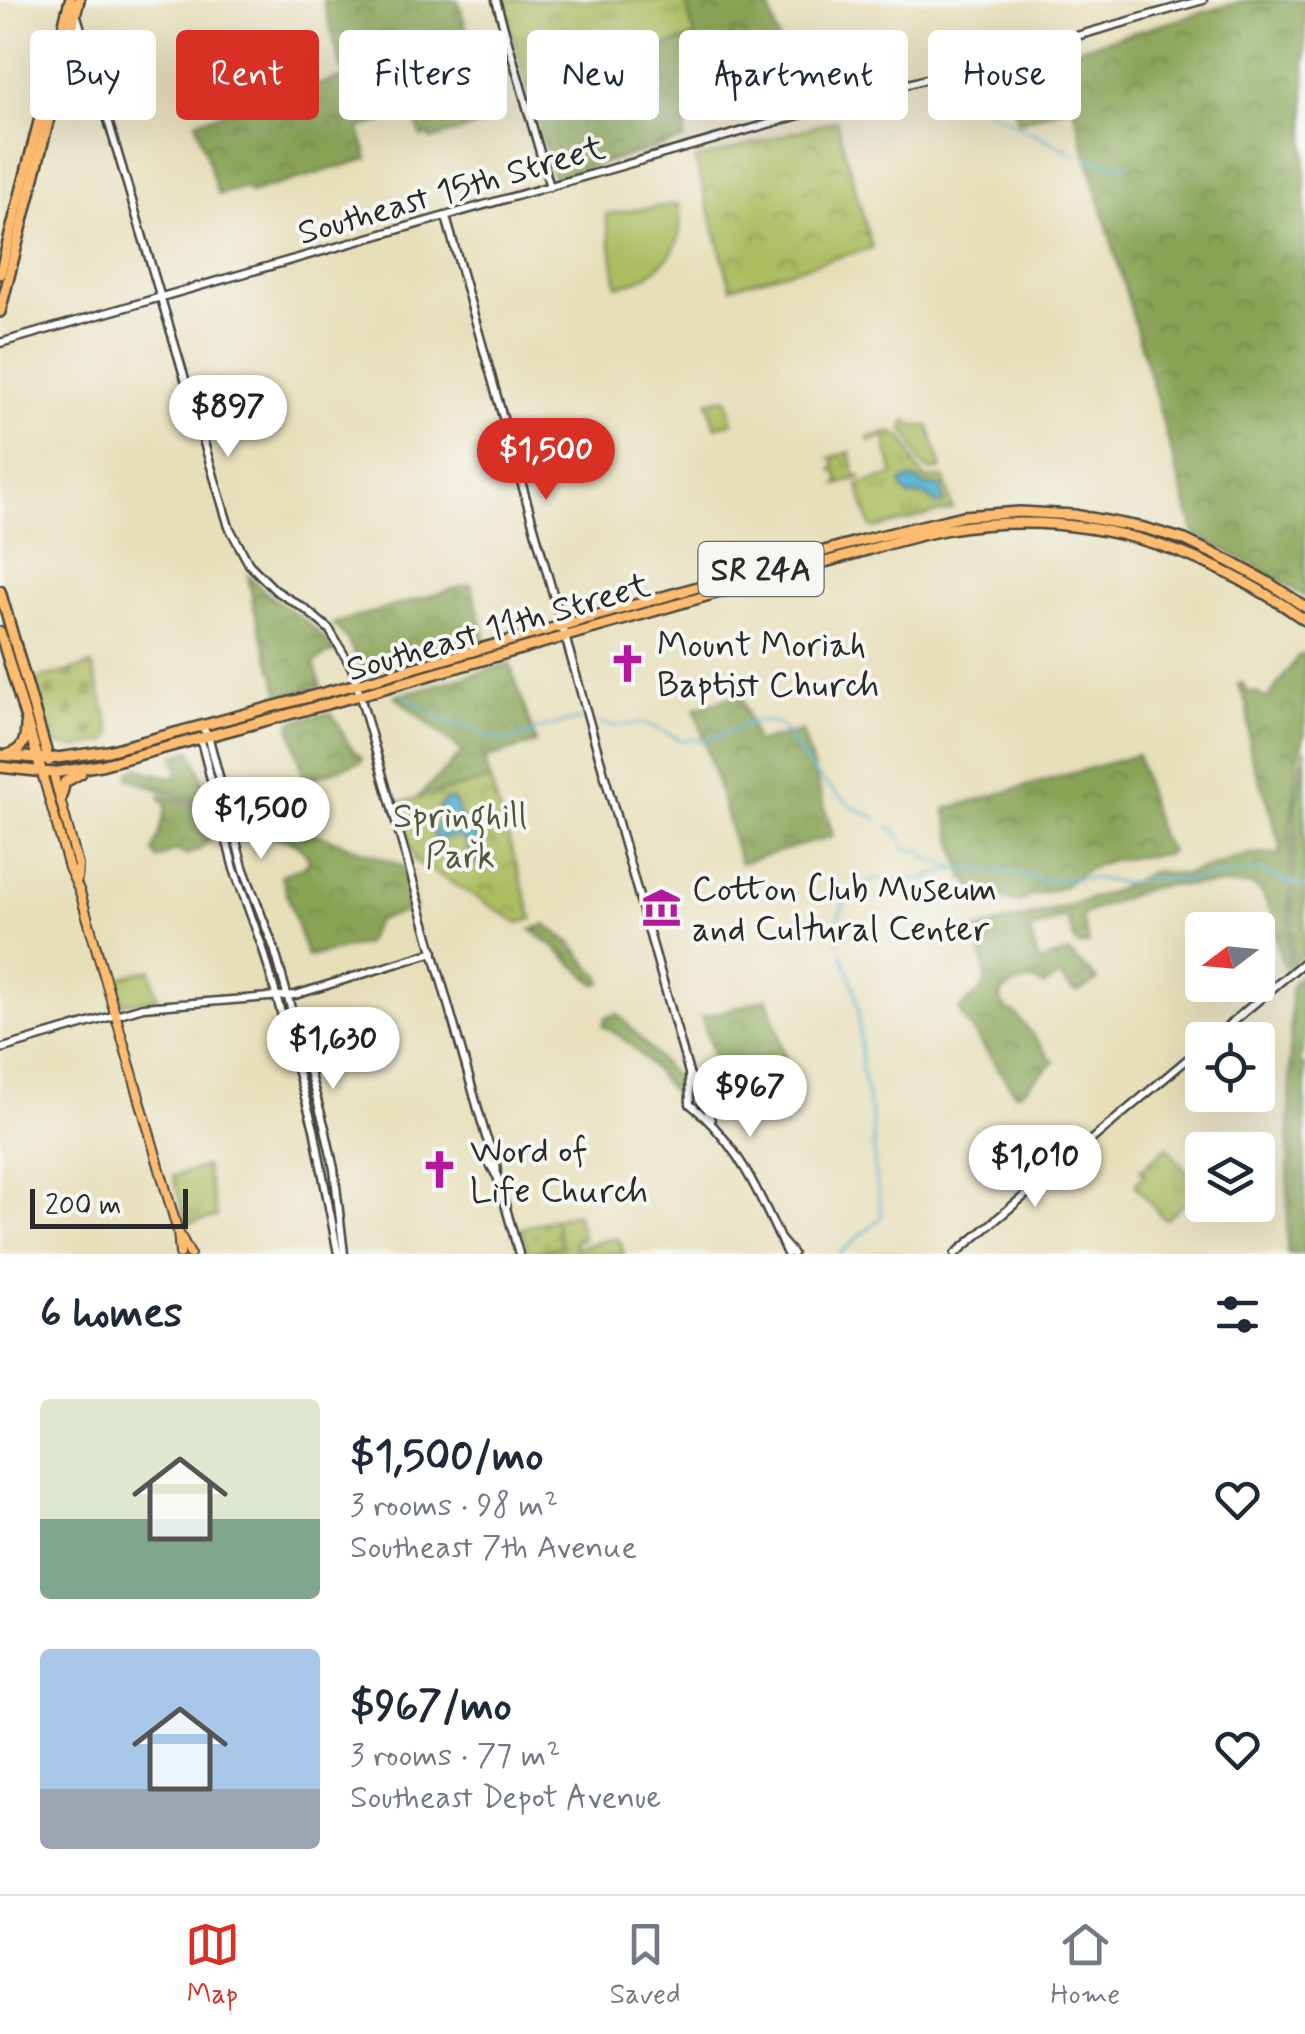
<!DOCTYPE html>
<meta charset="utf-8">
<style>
body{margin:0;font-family:Mynerve,sans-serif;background:#f6f6f7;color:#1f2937;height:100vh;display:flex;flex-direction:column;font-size:38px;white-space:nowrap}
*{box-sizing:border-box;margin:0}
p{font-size:32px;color:#747a83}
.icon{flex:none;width:55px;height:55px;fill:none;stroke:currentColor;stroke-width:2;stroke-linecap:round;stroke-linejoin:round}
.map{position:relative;height:1254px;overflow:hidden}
.sheet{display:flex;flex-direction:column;background:#fff;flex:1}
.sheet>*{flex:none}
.guide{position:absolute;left:30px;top:30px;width:1245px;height:90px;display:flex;gap:20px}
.needle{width:65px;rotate:254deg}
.buttons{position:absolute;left:1185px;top:912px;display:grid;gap:20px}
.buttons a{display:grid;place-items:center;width:90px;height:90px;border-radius:10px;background:#fff;box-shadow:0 10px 40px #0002;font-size:50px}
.scale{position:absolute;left:30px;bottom:25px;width:158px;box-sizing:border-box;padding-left:10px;border:5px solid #2b2b2b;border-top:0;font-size:28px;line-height:35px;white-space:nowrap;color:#2b2b2b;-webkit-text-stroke:8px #f6f6f2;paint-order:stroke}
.price{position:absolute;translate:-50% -85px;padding:0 22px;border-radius:35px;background:#fff;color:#222;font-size:32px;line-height:65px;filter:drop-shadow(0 2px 5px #0008)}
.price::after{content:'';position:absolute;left:50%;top:60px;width:30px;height:22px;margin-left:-15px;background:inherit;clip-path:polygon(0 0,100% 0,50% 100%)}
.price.current{background:#d93025;color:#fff}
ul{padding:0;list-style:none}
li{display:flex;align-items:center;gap:30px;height:250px;padding:0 40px}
li span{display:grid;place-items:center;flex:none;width:280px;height:200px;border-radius:10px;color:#555}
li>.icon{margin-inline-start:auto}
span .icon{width:120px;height:120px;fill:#fffc;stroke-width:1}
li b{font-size:42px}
h2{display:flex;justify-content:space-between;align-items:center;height:120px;padding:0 40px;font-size:42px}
.tag{padding:0 35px;border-radius:10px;background:#fff;box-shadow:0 10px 40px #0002;font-size:35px;line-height:90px}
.tag.current{background:#d93025;color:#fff}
.dock{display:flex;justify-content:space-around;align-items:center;height:140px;border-top:2px solid #e0e1e3;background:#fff;font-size:28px;color:#747a83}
.dock a{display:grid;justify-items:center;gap:5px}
.dock .current{color:#d93025}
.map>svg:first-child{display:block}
</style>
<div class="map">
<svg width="1305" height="1254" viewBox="0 0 1305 1254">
<defs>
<pattern id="grass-tufts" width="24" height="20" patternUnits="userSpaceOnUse" patternTransform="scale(2.5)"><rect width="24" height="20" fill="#acbd60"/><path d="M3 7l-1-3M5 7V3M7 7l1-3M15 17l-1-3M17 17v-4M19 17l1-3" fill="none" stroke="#8c9a4f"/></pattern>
<pattern id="forest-crowns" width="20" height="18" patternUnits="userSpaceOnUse" patternTransform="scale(2.5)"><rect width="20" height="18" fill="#89a456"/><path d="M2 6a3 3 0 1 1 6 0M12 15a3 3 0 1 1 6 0" fill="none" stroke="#708647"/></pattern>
<pattern id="cemetery-stones" width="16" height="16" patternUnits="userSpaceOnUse" patternTransform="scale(2.5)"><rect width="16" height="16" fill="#acbd60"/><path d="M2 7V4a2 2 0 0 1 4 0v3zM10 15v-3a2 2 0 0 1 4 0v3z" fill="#8c9a4f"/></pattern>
<pattern id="park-crowns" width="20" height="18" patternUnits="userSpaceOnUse" patternTransform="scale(2.5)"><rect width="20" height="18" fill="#acbd60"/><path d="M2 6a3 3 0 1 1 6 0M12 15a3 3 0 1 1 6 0" fill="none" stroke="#8c9a4f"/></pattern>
<pattern id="garden-dots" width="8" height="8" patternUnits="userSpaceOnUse" patternTransform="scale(2.5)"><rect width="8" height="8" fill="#acbd60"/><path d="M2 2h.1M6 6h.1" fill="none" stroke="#8c9a4f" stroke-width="1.8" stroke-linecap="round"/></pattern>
<pattern id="water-ripples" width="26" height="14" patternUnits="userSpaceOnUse" patternTransform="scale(2.5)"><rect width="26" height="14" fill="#4caecb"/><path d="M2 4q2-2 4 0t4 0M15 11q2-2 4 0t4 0" fill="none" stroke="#3f8ea5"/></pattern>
</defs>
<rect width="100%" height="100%" fill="#f6f6f2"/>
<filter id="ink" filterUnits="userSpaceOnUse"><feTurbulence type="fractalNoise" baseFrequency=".01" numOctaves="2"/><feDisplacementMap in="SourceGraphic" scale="20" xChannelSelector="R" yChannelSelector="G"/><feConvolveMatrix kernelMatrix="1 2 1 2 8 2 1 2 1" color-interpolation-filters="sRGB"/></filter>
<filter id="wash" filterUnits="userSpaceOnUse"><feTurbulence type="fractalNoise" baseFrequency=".0048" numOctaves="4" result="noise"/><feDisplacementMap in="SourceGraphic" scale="40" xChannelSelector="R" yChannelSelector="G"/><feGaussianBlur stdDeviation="2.25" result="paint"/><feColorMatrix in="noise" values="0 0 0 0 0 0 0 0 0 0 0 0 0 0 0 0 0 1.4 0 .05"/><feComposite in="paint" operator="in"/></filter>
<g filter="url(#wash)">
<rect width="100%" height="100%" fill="#e7dfba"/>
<path fill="url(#grass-tufts)" stroke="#6c7446" stroke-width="2.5" d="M503,0H685L696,37L527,85Z
M906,420L914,426H929L942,469L930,471C914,463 917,442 903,429Z
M888,432C916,436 906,463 926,479L944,478L953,509L874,529L870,526L858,485L894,475L884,437L869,441L868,438Z
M850,452L856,477H863L837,485L839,482L837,472H833L832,469L835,467L833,459L830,458Z
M151,969L157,999L123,1003L116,979Z
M1167,1147L1201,1189L1166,1219L1162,1217L1136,1186L1137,1181L1145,1175L1140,1170Z
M205,1166L217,1217L186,1223L173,1176Z
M576,1213L583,1239L574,1242L576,1248L613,1238L620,1241L624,1254H531L561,1246L554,1219Z"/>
<path fill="url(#forest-crowns)" stroke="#5a6840" stroke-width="2.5" d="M323,0H458L493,121L431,140L429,135L421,137L412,109L391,116V119L359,128L368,159L249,193L247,187L218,195L196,121L344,77Z
M685,0H767L798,108L766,117L755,101L740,54L700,66L709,104L707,116L685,126L684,140L553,177L527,85L695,38Z
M1246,0H1305V597C1270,573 1233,553 1195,535L1058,54Z
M1056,81L1064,108L1018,122L1010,94Z
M248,575C275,606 310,616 335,652L326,654L314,663L321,686L283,696L280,694L255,612Z
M471,584L486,639L363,672L347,639L333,624Z
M1305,654V733L1299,755L1291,821L1288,967L1285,968C1272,941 1279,906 1253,885H1164L1146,889L1086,913L1082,919L1089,944L1080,946L1075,943L1068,919L1063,918L1030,930L1038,962L1069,953L1098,980L1079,992L1073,991L1059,976L1044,986C1040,984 1036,981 1032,981C1023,980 1009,987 1002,992L1001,1002L1007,1011L1014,1012L1054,1062L1020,1093H1015L959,1011C965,1001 977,997 983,988C990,978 978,943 976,930L1072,905L1116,890L1151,872L1157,871L1182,875L1251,854H1281C1282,843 1276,835 1274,824C1270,802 1261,784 1253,763C1247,744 1250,725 1247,707C1245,699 1241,691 1238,684L1242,683L1248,692L1257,693L1264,698L1269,697L1298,656Z
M510,664L536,743L485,759L490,780L417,798L463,752L395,696Z
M741,694L756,743L802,730L833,836L740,863L695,708Z
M331,713C346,732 341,741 362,758L361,761L305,781L290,725L294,721Z
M1305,748V953L1291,965L1295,806Z
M191,750L200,772L212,811L199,804L129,778L130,772L139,767L150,773L175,777L179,772L174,755Z
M1137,755L1159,834L1170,851L1167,854L1110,860L1088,869L1060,888L1030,896L1019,903L978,892L964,879L945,809Z
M160,796H165C183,802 221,809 211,835C206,848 197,851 185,855L176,850L157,859L153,851L160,833L166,807Z
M242,815L323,836L403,866L415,909L377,920L365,944L307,957L281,875L303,867L309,861C302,836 270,837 248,830L241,819Z
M546,925L572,944L591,968L601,976L602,982L597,985L554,947L531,930Z
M1305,972V1007L1303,1011C1305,1027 1305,1048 1299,1062L1301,1065H1305V1254H1287L1291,989L1293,982Z
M768,998L788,1067L722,1086L702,1017Z
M618,1014L685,1088L686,1092L684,1096L677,1098C658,1075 631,1038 603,1026L606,1017Z"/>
<path fill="url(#cemetery-stones)" stroke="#6c7446" stroke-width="2.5" d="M92,665L112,734L107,742L76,748L52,743L35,684L38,679Z"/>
<path fill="url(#park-crowns)" stroke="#6c7446" stroke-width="2.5" d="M836,120L872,248L731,287L695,160Z
M490,780L533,919L519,923L415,861L398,803Z"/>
<path fill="url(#garden-dots)" stroke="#6c7446" stroke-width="2.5" d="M554,1219L562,1246L529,1254L521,1228Z"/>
<path fill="#acbd60" stroke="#6c7446" stroke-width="2.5" d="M679,204C680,212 681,221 680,229C678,259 645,282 617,286L606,214Z
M727,397L733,422L715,427L708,402Z"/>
<path fill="url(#water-ripples)" stroke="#3c6c7b" stroke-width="2.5" d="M907,479H915L925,485L941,486L944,503L937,504L925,495L909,496L902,489L901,483Z
M445,800H454C459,807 458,817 464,823C474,834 470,821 476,836C480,848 481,857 488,869L482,870C471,860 470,847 461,836L435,840L433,833L442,814L438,809Z"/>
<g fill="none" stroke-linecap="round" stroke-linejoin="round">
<path stroke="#4caecb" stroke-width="2.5" d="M956,83L990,111L1077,155
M1087,158L1128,168
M362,671L366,673
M403,694L445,722L468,726L484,735L507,741L529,735L538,729L583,719
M601,723L614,726L645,723L681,740L711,739L744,725L759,721L772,722L782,727L811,769L820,779L851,806L878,819
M890,826L902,840L906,849L920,850L928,858L955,868
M838,943V918L846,899L857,888L874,879L918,880L956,869H973L1017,873L1044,880L1090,878L1124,883L1150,878L1184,880L1255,871L1271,874L1284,882L1305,886
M839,1254L882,1217L875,1173L872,1120L862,1071L858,1006L854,987L841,951"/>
</g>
</g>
<g filter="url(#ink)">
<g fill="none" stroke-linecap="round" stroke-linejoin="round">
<defs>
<path id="tertiary" d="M496,0L550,187
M77,16L229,527L249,564L275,590L305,609L329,629L352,668L486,1137L493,1153
M446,217L689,1073L690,1104C739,1144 761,1197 787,1254
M0,343L1203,0
M201,726L208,735L243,867L274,948L325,1128L334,1169L344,1254
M200,737L234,869L263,949L314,1129L338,1254
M1211,1040L1305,961
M0,1049L143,1007L295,995L434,952
M691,1076L696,1087L707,1098L706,1105L711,1121
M493,1153L489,1155L487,1159L496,1175
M496,1161L497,1176L519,1254
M781,1240L793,1254
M955,1254L1202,1047"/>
<path id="primary" d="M42,773L69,868L80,892L178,1232L180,1254
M53,773L78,865L77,879
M180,1235L190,1254"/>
<path id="trunk" d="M0,274L70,0
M0,312L79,0
M0,591L49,761
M0,632L42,773
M0,755L49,759L108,751L357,684L863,540L963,516L1020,512L1074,515L1144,528L1185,540L1229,561L1269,583L1305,607
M7,755C23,750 26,741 26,725
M0,767L53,773L101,765L360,695L874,548C898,541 923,534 949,529C1080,508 1198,544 1305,620
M60,800L65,782L81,773"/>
</defs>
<use href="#tertiary" stroke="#474640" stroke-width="11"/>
<use href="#primary" stroke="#474640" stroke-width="12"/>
<use href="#trunk" stroke="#474640" stroke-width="14"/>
<use href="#tertiary" stroke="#fff" stroke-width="6"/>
<use href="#primary" stroke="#febc70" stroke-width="8"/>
<use href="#trunk" stroke="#febc70" stroke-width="9"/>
</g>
</g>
<defs>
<symbol id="church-bare" viewBox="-9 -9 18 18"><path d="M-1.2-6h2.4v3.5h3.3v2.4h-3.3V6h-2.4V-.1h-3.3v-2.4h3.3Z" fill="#b5179e" stroke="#f6f6f2" stroke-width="2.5" paint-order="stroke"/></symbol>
<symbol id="museum-bare" viewBox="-9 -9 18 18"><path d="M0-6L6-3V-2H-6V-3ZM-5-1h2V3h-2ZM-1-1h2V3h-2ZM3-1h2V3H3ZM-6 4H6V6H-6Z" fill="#b5179e" stroke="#f6f6f2" stroke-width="2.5" paint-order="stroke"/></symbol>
</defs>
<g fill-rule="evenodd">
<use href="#church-bare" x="600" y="636" width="55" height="55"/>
<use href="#museum-bare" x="634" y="880" width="55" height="55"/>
<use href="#church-bare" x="412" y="1142" width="55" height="55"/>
</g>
<g text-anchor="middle" stroke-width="8" stroke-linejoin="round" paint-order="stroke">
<rect fill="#f6f6f2" stroke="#686867" stroke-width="2.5" x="698.5" y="542" width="125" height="54" rx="8"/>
<g font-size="32" font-weight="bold" fill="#2b2b2b">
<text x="761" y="580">SR 24A</text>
</g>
<g font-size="35" fill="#2b2b2b" stroke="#f6f6f2">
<text transform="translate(451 189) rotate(-16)" y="12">Southeast 15th Street</text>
<text transform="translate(498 626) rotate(-16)" y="12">Southeast 11th Street</text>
</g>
<g font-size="35" fill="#2b2b2b" stroke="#f6f6f2" text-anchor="start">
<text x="657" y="656">Mount Moriah<tspan x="657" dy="40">Baptist Church</tspan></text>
<text x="692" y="900">Cotton Club Museum<tspan x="692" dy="40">and Cultural Center</tspan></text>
<text x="470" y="1162">Word of<tspan x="470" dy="40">Life Church</tspan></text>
</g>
<g font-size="35" fill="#52573b" stroke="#f6f6f2">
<text x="460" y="827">Springhill<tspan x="460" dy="40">Park</tspan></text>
</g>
</g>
</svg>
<div class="buttons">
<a><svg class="needle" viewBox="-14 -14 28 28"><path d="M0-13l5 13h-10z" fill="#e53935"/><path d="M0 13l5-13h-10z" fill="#747a83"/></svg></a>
<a><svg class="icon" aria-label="locate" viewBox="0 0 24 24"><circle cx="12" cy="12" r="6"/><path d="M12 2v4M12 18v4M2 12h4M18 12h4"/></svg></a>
<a><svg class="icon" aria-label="layers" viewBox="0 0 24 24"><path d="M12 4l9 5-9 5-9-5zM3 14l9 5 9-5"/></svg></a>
</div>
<div class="scale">200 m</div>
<b class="price" style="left:228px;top:460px">$897</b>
<b class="price current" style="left:546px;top:503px">$1,500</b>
<b class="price" style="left:261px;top:862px">$1,500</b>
<b class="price" style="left:333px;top:1092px">$1,630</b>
<b class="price" style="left:750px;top:1140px">$967</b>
<b class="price" style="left:1035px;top:1210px">$1,010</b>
<div class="guide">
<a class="tag">Buy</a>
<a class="tag current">Rent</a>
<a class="tag">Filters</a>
<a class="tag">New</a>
<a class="tag">Apartment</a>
<a class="tag">House</a>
</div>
</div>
<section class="sheet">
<h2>6 homes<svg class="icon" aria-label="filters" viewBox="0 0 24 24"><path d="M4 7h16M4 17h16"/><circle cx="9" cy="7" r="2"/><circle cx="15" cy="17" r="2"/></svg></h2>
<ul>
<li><span style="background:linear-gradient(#dfe7d0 60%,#7fa58c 0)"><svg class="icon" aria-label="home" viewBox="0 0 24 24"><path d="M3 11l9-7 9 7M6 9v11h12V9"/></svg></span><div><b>$1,500/mo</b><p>3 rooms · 98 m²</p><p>Southeast 7th Avenue</p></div><svg class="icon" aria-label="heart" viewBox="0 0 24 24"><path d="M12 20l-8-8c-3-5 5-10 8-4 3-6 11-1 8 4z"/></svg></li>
<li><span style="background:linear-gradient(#a9c7e8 70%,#9aa5b1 0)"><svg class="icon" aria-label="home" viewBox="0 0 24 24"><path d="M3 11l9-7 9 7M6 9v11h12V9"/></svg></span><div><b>$967/mo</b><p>3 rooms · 77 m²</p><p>Southeast Depot Avenue</p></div><svg class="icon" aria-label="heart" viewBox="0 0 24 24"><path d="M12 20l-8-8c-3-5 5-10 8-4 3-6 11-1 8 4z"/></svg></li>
</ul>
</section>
<nav class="dock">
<a class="current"><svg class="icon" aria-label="map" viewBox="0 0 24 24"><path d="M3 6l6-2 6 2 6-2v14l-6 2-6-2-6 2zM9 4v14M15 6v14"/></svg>Map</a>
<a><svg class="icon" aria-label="saved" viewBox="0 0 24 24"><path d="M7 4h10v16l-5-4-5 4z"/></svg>Saved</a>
<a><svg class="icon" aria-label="home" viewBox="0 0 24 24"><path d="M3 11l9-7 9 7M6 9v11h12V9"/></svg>Home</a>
</nav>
